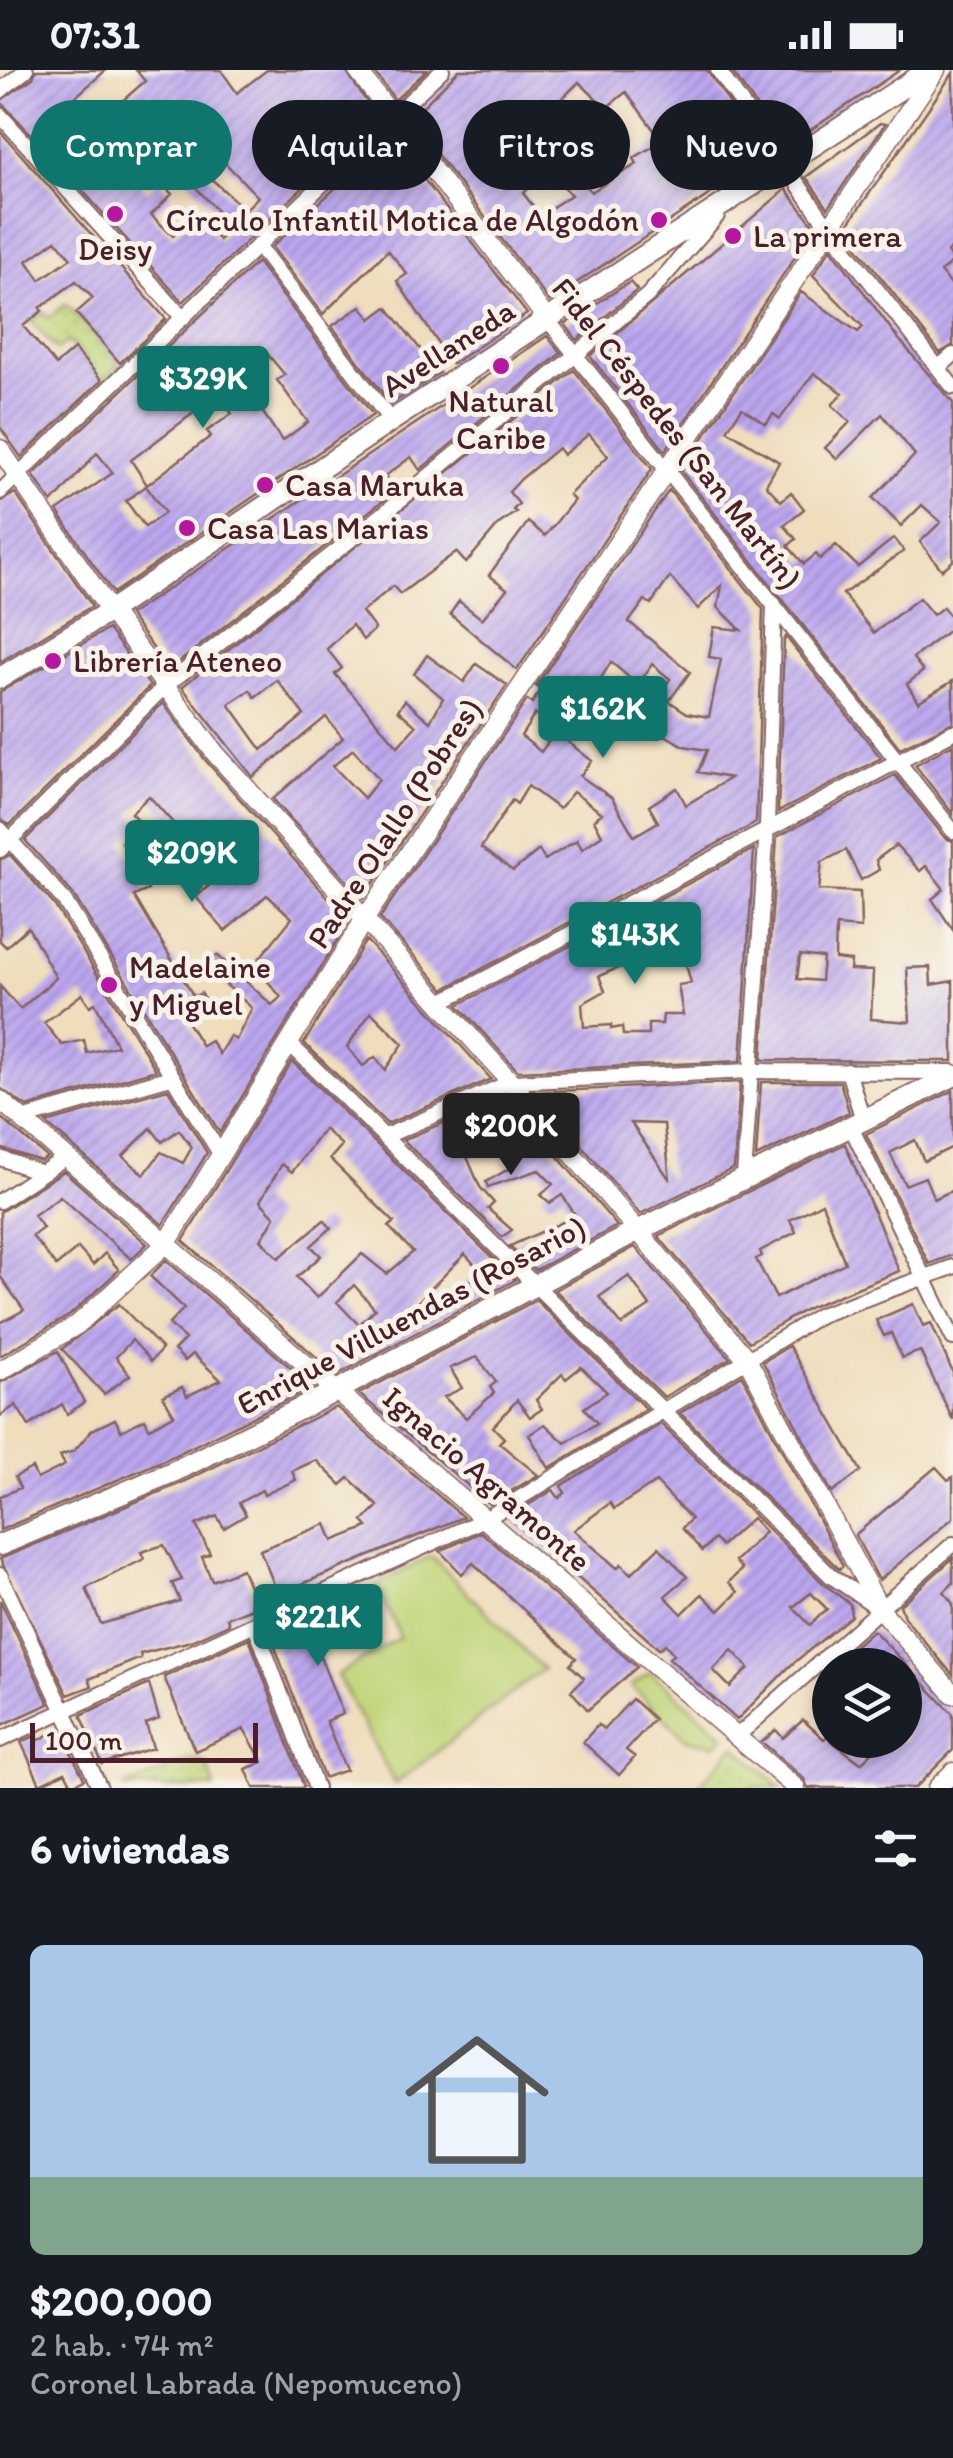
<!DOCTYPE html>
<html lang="es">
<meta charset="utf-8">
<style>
body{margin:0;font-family:Itim,sans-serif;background:#20242c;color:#f1f3f6;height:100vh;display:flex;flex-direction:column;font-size:38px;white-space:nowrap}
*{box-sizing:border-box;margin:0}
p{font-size:32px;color:#9ea1a6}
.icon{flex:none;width:55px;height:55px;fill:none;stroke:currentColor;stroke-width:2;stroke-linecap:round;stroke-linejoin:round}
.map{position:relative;height:1718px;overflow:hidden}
.side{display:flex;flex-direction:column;background:#171b24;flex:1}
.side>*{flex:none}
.hud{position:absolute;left:30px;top:30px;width:895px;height:90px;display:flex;gap:20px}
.tools{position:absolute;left:812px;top:1578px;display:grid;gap:20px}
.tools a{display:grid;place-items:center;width:110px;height:110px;border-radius:50%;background:#171b24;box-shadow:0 5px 15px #0003;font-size:50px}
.scale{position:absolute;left:30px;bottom:25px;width:228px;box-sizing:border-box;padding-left:10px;border:5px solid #4a1f2b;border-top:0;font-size:28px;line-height:35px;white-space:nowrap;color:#4a1f2b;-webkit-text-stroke:8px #f7f3e8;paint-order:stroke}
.price{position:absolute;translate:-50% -85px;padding:0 22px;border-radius:10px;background:#0f766e;color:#fff;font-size:32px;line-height:65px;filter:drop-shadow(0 2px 5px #0008)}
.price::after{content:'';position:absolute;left:50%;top:60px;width:30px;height:22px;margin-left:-15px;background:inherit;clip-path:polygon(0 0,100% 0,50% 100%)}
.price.active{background:#222;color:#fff}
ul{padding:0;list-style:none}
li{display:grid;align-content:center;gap:20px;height:530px;padding:0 30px}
li span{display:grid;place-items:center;height:310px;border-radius:15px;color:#555}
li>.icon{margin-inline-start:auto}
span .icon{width:180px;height:180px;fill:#fffc;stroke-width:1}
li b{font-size:42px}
h2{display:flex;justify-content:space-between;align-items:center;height:120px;padding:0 30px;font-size:42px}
.tag{padding:0 35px;border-radius:45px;background:#171b24;box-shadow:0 5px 15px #0003;font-size:35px;line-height:90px}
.tag.active{background:#0f766e;color:#fff}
.status{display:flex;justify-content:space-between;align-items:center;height:70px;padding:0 50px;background:#171b24;direction:ltr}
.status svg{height:28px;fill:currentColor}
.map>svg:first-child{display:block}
</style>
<div class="status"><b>07:31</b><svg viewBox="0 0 49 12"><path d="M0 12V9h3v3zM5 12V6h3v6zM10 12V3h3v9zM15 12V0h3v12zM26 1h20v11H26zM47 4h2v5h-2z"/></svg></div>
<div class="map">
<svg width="953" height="1718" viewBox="0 0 953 1718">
<defs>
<pattern id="grass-tufts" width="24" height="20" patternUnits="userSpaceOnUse" patternTransform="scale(2.5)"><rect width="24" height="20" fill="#c0d579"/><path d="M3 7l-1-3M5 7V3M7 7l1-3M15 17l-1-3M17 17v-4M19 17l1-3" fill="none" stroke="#a6b669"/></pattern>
<pattern id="park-dots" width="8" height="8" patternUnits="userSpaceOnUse" patternTransform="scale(2.5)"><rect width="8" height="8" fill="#c0d579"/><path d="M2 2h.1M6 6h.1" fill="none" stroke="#a6b669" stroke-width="1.8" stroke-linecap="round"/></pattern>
<pattern id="building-hatch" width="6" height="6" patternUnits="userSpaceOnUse" patternTransform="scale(2.5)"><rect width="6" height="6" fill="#bca7f0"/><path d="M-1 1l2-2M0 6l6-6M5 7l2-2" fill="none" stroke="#9b87c3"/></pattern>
</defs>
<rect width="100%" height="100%" fill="#f7f3e8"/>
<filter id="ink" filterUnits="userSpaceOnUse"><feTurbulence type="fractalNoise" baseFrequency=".01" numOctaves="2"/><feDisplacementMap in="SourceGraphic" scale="20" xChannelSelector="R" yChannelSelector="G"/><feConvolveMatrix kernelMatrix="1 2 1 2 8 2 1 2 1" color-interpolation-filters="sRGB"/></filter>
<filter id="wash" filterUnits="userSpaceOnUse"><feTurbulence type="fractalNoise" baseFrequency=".0048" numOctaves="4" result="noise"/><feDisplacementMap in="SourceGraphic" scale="40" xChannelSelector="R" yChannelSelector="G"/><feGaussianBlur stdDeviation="2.25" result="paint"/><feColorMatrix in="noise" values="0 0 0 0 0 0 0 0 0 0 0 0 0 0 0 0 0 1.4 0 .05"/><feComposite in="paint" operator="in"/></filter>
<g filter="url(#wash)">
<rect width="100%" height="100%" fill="#efddbc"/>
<path fill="url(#grass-tufts)" stroke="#857a52" stroke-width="2.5" d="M651,1602L724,1666L715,1675L686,1669L631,1616Z"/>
<path fill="url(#park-dots)" stroke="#857a52" stroke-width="2.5" d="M66,234L121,294L103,311L68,271L57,280L31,251L43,242L49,248Z
M735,1676L782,1718H696Z
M193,1689L207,1694L215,1718H123Z"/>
<path fill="#c0d579" stroke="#857a52" stroke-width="2.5" d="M431,1486L543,1599L395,1714L337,1605L400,1567L377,1515Z"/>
<g id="blocks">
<path fill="url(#building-hatch)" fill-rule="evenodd" d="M36,0H106L32,65L0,31L33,8Z
M136,0H221L237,23L267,0H345L377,47L183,232L55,90L145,11ZM181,47L258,127L245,140L190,89L180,100L232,157L219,170L194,145L173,166L151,145L172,124L159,111L148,122L126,98Z
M373,0H427L395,30Z
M459,0H707L766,87L549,231L410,49ZM579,12L606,38L626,22L662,71L634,88L637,94L591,122L570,98L557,108L571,125L540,145L523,123L554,93L526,64Z
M731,0H900L785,77Z
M953,3V177L947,182L953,192L940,202L953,217V275L940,283L844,160Z
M880,53L885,54L828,138L806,107Z
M0,61L166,249L120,293L76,243L93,228L76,211L40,238L42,241L23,256L56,295L74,279L102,310L21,387L0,357ZM56,170L71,188L40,210L27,191Z
M391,66L527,244L452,294L397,211L407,204L388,180L323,244L272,177Z
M786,119L815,157L665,381L590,286Z
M831,178L897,267L953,333V491L942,500L920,472L941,452L922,435L901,456L873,428L915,385L882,344L837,389L825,378L850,352L832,335L843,323L814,303L780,349L773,344L766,354L742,338L727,360L779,392L766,415L781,431L791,422L804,439L784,455L796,469L788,476L804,494L816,484L820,489L836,475L858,497L894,468L904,481L843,524L874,563L919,528L933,545L943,537L953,550V557L913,588L923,601L907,614L918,632L953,611V652L900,678L681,401L801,222L858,262L863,257L813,205Z
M257,192L373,345L113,523L57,441L113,403L97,383L52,433L33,405ZM265,281L285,305L277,310L308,352L282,371L248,320L226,335L232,344L207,361L211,366L147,415L131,390L212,329L194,310L220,290L235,307ZM146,416L165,443L145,457L126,431Z
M630,212L637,220L577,270L565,254Z
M361,236L371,249L387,237L439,303L391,334L332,256Z
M547,266L561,283L420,400L411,387L385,406L395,421L169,600L129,545Z
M574,300L652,399L517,600L450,544L459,531L482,549L507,519L489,505L528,452L545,466L574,430L569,425L608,386L589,364L563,385L558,378L521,409L509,422L519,434L513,440L516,442L499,454L466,493L456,482L400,524L393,516L362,542L375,559L363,570L352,555L327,579L342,598L335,604L398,676L416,656L398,640L405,630L430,652L443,628L414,604L427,585L464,612L476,594L507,615L363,829L273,729L343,668L326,647L253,707L182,617ZM277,610L304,645L262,680L229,634L250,620L255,627ZM353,679L379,709L364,728L333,696Z
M669,420L763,539L756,753L444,919L380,848L527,630L532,633L541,620L536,616ZM670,507L698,539L722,515L718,537L741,560L714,557L709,587L721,589L709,647L687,643L669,631L690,602L629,552L645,530L651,534ZM611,592L638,615L652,594L670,609L642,652L684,676L707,680L698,702L730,708L686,735L677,718L649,736L658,752L634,766L612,728L580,706L592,691L568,672L594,635L588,629ZM535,644L557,659L541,682L521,666ZM528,716L559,739L573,722L602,743L594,750L602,765L582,779L577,770L545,790L539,780L513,801L481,778L512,730L517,734Z
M15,423L92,536L0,592V432Z
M108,559L150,616L10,755L0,749V622Z
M786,567L881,688L778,742L784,570Z
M163,633L206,691L349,851L220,1063L73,824L25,770ZM149,726L173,753L166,760L182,778L196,765L210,779L222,769L240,788L196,827L225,861L267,825L292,848L254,895L281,927L272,935L217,885L205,896L252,938L236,970L230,966L219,984L211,971L202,976L184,947L207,933L201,923L194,927L134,826L148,820L122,772L141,754L131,743Z
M953,674V744L915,695Z
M895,705L945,768L953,771V860L932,829L944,819L926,796L920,801L896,775L876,790L879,800L861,810L846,780L822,792L819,820L860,822L861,858L836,856L835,889L851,891L850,900L873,901L871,949L910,952L907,898L930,897L931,915L953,911V991L762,990L777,767ZM800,885L823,888L821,911L797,909Z
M754,779L741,991L518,1001L458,935ZM680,872L691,913L678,915L683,945H663L662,954H648V965H623L622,957L611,959V955L584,957L582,934L605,921L599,906Z
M10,785L55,836L156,1000L27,1037L0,1018V916L20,939L56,908L28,857L6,877L0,871V790ZM82,924L90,936L95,933L117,976L87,983L84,970L62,975L44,953Z
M366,870L491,1009L387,1054L304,973ZM371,942L403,974L385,1000L375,987L363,996L347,977Z
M292,991L515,1210L337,1305L183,1171ZM324,1059L342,1075L330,1089L394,1152L389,1157L413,1182L387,1204L362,1184L317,1228L297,1207L321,1186L311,1176L331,1158L324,1150L279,1188L261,1170L275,1147L260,1131L282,1094L292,1102ZM465,1184L483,1204L403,1247ZM354,1215L375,1239L359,1255L337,1232Z
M740,1012L734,1098L640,1144L536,1022ZM631,1053L664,1054L670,1110Z
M761,1012H840L849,1042L756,1087Z
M168,1019L207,1083L163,1155L46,1053ZM151,1058L162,1072L179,1060L192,1077L183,1093L161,1082L144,1105L123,1086Z
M953,1021V1077L924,1091L915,1070L890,1083L905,1115L925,1107L934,1129L953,1120V1185L929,1194L866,1064Z
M506,1026L617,1156L535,1200L510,1176L576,1146L562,1125L550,1133L541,1125L553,1114L539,1100L488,1117L486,1112L512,1097L527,1078L509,1055L490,1064L494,1077L467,1087L480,1117L494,1133L488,1139L512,1160L502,1167L403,1070Z
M0,1047L47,1087L41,1091L0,1078Z
M845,1074L899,1201L810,1237L749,1272L658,1166ZM822,1133L845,1193L776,1228L756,1189L762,1186L760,1181L796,1162L790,1150Z
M64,1101L147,1174L131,1189L60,1126L34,1145L43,1158L32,1166L56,1196L78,1178L93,1195L105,1183L119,1200L70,1245L0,1286V1253L24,1240L0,1206V1142Z
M635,1177L730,1288L664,1327L555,1220ZM629,1206L650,1236L622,1255L599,1227Z
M166,1190L313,1317L169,1388L0,1460V1426L20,1418L15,1407L32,1398L37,1409L65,1395L60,1386L74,1381L92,1360L115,1349L121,1361L145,1349L149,1358L174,1345L163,1326L182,1317L187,1326L221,1310L193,1284L185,1291L174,1280L185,1269L169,1254L184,1238L150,1206Z
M536,1230L646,1339L549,1398L529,1365L545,1354L565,1373L597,1353L584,1338L607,1322L581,1297L566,1309L562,1304L536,1330L542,1339L530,1347L517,1330L493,1357L504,1368L499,1373L538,1405L490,1434L359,1324ZM477,1287L496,1312L490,1317L494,1323L466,1348L444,1327L462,1318L450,1298Z
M119,1234L162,1279L151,1291L132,1270L116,1287L130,1305L104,1324L62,1279Z
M913,1234L923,1256L931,1253L953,1303V1350L920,1281L902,1288L891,1263L884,1266L876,1250Z
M789,1276L861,1401L832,1423L763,1292Z
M58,1281L84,1332L67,1344L62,1334L29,1356L16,1335L0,1346V1313Z
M742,1305L843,1496L839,1499L680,1343Z
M336,1337L463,1447L278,1524L260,1480L326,1454L333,1471L368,1457L363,1451L378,1436L349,1408L341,1415L316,1390L292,1401L296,1410L264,1425L262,1420L239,1433L246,1445L236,1451L224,1458L217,1446L196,1455L210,1484L202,1487L212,1511L242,1499L257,1536L227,1548L229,1554L191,1571L140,1584L141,1588L89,1609L92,1616L68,1625L0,1489L181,1413ZM164,1475L182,1510L172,1513L180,1531L101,1554L86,1518L144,1489L141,1482Z
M661,1354L824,1514L850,1534L851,1546L790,1596L737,1650L669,1588L674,1584L665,1574L659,1579L512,1450V1445L553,1420L559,1428L565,1423L561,1416ZM656,1412L691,1449L682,1458L702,1481L714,1469L721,1476L752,1448L765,1462L735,1491L742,1499L729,1512L738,1522L719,1541L702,1524L682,1544L665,1526L687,1507L659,1477L631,1504L621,1494L617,1498L574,1460L610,1433L614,1439ZM811,1523L827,1539L810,1555L793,1537ZM732,1580L749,1598L730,1617L713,1600Z
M936,1397L948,1410L953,1407V1448L879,1510L855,1465Z
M481,1462L637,1597L588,1640L571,1621L584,1608L570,1595L576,1588L473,1493L462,1504L440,1481Z
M953,1488V1513L944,1522L953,1534V1605L904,1547L900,1535Z
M355,1520L370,1557L317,1579L343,1644L326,1651L346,1700L324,1708L269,1561Z
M0,1530L49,1634L0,1656Z
M873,1560L953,1644V1680L915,1718H808L804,1709L762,1672L776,1660L783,1668L803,1650L824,1669L830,1664V1670L861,1693L885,1670H905V1595H833Z
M249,1568L304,1717L301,1718H254L246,1699L263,1692L244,1659L195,1681L164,1607Z
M149,1614L159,1649L146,1654L153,1678L102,1694L81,1645Z
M632,1629L654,1649L626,1680L635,1687L619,1705L583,1672L598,1655L604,1659Z
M60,1659L84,1709L72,1715L65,1702L40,1714L21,1672L35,1666L37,1671Z"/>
</g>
</g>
<g filter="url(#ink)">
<use href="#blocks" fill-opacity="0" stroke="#84625e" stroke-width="2.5"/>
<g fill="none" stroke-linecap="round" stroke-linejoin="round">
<defs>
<path id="street" d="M718,0L831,161L953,317
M0,21L26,0
M0,45L183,248
M258,176L391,351
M547,249L953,761
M938,298L953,285
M0,422L442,0
M0,759L64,830L219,1082
M0,780L164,617L382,445L648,225L717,146
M441,932L953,662
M289,973L831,1506L880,1539
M848,1001L863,1050
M22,1049L171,1007
M851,1057L953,1268
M388,1065L511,1012L750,1001L953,1002
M0,1088L42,1103
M744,1107L767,757L774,534
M0,1131L66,1087
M0,1505L100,1718
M255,1555L316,1718
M736,1667L953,1474
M0,1670L487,1448L820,1245L953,1197"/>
<path id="secondary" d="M357,0L547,249
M0,379L110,541L215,683L511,1012L747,1289L880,1539L953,1624
M0,1030L796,1718
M0,1301L77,1255L167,1173L364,850L936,0
M937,1718L953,1702"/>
<path id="primary" d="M0,608L110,541L391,351L929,0
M0,1475L175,1401L338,1320L635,1162L953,1006"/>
</defs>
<use href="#street" stroke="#84625e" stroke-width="18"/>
<use href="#secondary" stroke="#84625e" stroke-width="21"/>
<use href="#primary" stroke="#84625e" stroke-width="24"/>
<use href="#street" stroke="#fff" stroke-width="14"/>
<use href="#secondary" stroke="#fff" stroke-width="18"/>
<use href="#primary" stroke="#fff" stroke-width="20"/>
</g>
</g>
<g fill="#b5179e" stroke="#f7f3e8" stroke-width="4">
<circle cx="115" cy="144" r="10"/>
<circle cx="659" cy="150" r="10"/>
<circle cx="733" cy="166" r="10"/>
<circle cx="501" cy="296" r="10"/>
<circle cx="265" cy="415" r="10"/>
<circle cx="187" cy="458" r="10"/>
<circle cx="53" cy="591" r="10"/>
<circle cx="109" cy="915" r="10"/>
</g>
<g text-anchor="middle" stroke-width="10" stroke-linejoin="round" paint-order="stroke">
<g font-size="32" fill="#4a1f2b" stroke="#f7f3e8" text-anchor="start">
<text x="639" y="161" text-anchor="end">Círculo Infantil Motica de Algodón</text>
<text x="753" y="177">La primera</text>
<text x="115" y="190" text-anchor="middle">Deisy</text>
<text x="501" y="342" text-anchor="middle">Natural<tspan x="501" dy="37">Caribe</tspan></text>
<text x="285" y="426">Casa Maruka</text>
<text x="207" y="469">Casa Las Marias</text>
<text x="73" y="602">Librería Ateneo</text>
<text x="129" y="908">Madelaine<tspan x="129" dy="37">y Miguel</tspan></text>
</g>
<g font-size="32" fill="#4a1f2b" stroke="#f7f3e8">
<text transform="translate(448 278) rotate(-33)" y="11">Avellaneda</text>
<text transform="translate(677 363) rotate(52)" y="11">Fidel Céspedes (San Martín)</text>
<text transform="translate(394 753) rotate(-57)" y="11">Padre Olallo (Pobres)</text>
<text transform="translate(411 1245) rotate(-28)" y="11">Enrique Villuendas (Rosario)</text>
<text transform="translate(487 1409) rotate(41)" y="11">Ignacio Agramonte</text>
</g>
</g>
</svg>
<div class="tools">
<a><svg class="icon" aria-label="layers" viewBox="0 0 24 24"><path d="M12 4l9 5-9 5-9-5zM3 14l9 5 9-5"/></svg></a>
</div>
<div class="scale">100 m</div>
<b class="price" style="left:203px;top:361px">$329K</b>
<b class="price" style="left:603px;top:691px">$162K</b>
<b class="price" style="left:192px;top:835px">$209K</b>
<b class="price" style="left:635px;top:917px">$143K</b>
<b class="price active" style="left:511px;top:1108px">$200K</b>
<b class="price" style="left:318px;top:1599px">$221K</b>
<div class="hud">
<a class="tag active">Comprar</a>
<a class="tag">Alquilar</a>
<a class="tag">Filtros</a>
<a class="tag">Nuevo</a>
</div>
</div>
<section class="side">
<h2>6 viviendas<svg class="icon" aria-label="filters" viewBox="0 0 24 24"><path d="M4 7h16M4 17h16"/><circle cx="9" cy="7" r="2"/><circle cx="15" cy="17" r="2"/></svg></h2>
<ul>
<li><span style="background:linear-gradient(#a9c7e8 75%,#7fa58c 0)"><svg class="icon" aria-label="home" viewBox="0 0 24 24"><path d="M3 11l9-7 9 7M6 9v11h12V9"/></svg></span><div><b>$200,000</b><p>2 hab. · 74 m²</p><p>Coronel Labrada (Nepomuceno)</p></div></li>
</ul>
</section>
